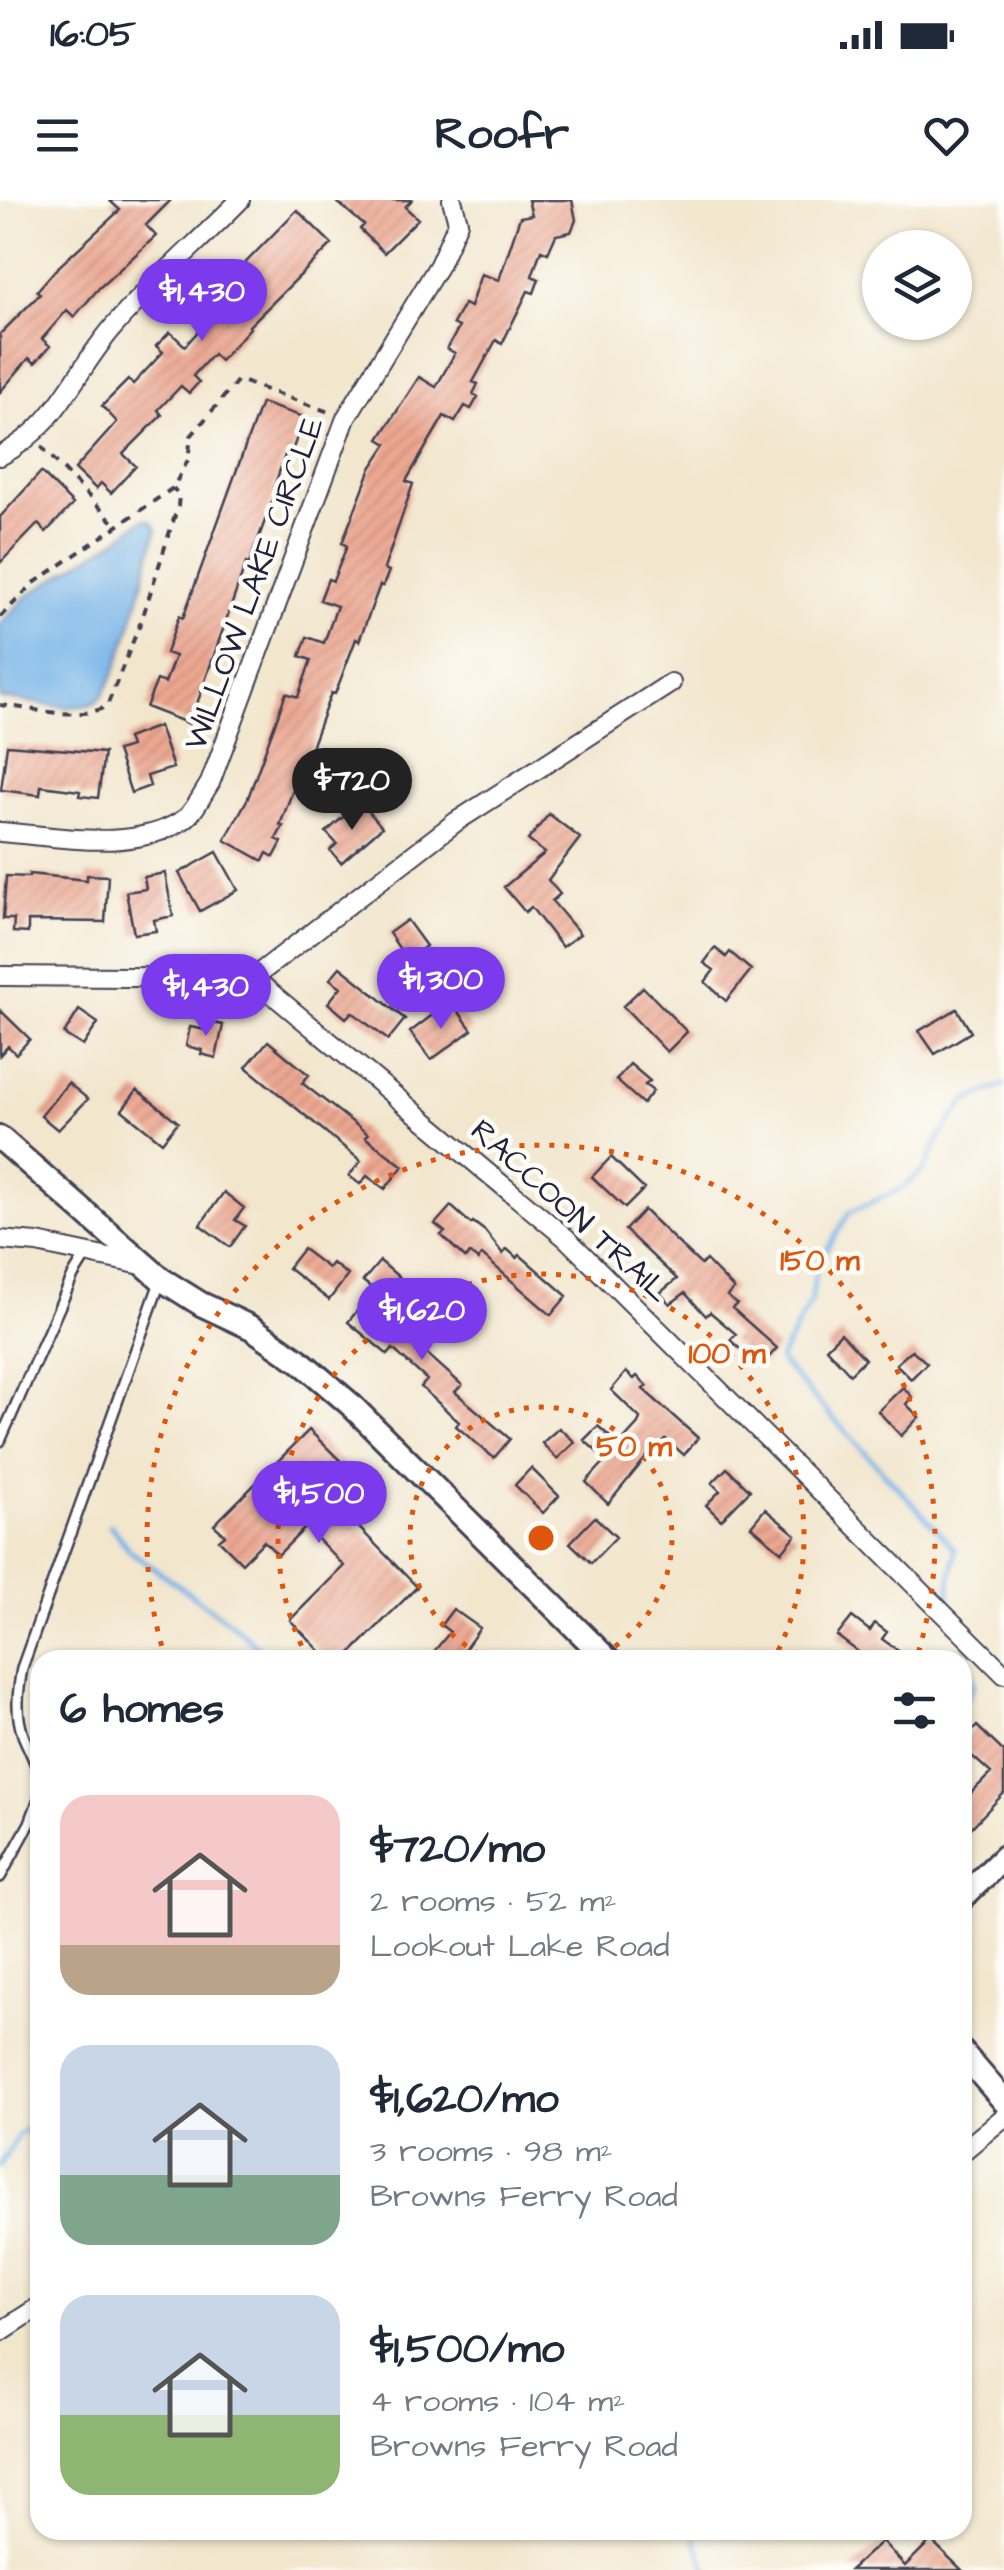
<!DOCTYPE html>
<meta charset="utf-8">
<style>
body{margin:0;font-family:"Architects Daughter",sans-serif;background:#f6f6f7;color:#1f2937;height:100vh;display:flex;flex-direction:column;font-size:38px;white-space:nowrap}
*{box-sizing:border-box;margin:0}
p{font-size:32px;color:#747a83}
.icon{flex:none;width:55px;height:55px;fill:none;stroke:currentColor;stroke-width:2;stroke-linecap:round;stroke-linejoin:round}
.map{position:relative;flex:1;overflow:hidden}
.details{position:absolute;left:30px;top:1450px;width:942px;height:890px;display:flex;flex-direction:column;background:#fff;border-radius:30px;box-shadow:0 2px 8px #0004}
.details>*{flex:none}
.tools{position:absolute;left:862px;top:30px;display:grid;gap:20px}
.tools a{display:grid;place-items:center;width:110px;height:110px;border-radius:50%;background:#fff;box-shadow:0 2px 8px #0004;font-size:50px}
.price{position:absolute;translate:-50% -85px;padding:0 22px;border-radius:35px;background:#7c3aed;color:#fff;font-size:32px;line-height:65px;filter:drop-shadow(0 2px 5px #0008)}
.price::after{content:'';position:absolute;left:50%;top:60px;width:30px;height:22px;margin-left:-15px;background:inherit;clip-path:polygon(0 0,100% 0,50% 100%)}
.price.current{background:#222;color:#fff}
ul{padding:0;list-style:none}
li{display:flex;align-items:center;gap:30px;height:250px;padding:0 30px}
li span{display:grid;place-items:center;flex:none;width:280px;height:200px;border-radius:30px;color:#555}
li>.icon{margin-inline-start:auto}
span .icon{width:120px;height:120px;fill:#fffc;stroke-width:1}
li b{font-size:42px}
h2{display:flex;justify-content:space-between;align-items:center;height:120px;padding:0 30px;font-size:42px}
.status{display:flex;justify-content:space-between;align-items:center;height:70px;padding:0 50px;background:#fff;direction:ltr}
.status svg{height:28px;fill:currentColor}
header{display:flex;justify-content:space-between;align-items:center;height:130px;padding:0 30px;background:#fff;font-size:45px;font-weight:800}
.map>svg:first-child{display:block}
</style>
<div class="status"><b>16:05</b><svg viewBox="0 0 49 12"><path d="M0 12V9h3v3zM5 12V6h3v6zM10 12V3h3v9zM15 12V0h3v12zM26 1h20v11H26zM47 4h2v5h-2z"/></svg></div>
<header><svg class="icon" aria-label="menu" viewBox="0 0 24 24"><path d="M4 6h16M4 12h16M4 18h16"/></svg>Roofr<svg class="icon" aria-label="heart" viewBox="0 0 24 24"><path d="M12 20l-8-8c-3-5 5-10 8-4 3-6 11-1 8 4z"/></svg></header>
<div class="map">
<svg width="1004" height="2370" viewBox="0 0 1004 2370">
<defs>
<pattern id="building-hatch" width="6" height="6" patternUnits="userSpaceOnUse" patternTransform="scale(2.5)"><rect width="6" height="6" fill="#eca791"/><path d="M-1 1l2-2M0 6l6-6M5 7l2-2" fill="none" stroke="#ca8f7e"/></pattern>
</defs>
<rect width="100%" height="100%" fill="#fdfcf7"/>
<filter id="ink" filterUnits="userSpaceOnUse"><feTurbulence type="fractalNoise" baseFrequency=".01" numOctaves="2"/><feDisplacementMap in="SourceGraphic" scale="20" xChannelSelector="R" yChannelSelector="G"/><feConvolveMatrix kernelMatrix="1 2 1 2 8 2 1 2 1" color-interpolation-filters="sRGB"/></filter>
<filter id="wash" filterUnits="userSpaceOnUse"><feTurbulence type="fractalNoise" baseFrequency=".0048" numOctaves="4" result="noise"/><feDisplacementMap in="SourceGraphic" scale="40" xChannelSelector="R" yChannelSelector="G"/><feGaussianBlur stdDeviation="2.25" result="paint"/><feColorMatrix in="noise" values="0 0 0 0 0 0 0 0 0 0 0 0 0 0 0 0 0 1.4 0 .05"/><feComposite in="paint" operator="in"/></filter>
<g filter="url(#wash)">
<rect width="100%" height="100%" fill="#f2e6cd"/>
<path fill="#74b2e7" stroke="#4b6a91" stroke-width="2.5" d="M144,319L152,321L157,329C149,358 118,494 94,503C66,514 29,499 0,499V424L27,396L116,340Z"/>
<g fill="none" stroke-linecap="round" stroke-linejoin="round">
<path stroke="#74b2e7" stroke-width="5" d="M110,1325L130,1351L231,1423L272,1460
M948,1400L955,1349L779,1160L811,1101L817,1065L850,1012L901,989L924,970L940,937L965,902L1004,885
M962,1506L974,1485L963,1448
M0,1966L18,1935L40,1920
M693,2330L707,2370"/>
</g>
<g id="blocks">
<path fill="url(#building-hatch)" d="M109,0H171L146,25L156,36L99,88L74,117L67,110L42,139L50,146L35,163L29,158L0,192V134L40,94L37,91L55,70L120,10Z
M335,0H412L405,7L418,19L384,53L360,29L364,25Z
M528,0H572L576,20L571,32L556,35L548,53L541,50L532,76L539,79L534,93L528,91L502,144L496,140L473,182L478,184L473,194L478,197L471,209L465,206L455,222L444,216L406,281L413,284L384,369L389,371L383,386L380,385L359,441L356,439L335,494L331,493L305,564L311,566L303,590L294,587L280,625L283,626L276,639L282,642L274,657L267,653L263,661L225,640L248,598L286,493L298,497L311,460L300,456L307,437L324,443L337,406L320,400L328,379L333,381L347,346L342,343L371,268L387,244L379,239L419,177L436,187L455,153L447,149L459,127L453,124L464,104L470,107L481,74L499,80L520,17L532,15Z
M297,10L332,44L249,126L250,128L220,161L213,154L193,176L199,182L189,193L181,186L158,210L162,215L123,254L136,266L111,293L101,283L96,289L75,269L117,222L102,206L128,180L133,184L163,152L156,146L170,132L185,146L210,118L197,106L210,91L214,95Z
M261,203L304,217L290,257L285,255L274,287L277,288L249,364L246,363L190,524L146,507L157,480L165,483L175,456L166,453L179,416L183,418Z
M41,272L73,304L46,332L38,324L0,363V317Z
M159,526L173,568L147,576L150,586L131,593L117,551L130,547L127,538Z
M7,545L104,553L98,598L79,596L80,591L41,586L40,595L1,590Z
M365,607L382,627L341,663L330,650L337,644L326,632L350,611L355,616Z
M549,614L580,638L548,680L560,694L552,701L580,734L562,747L531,707L525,712L504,687L545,653L528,640Z
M217,652L238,690L200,711L179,673Z
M165,673L173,716L154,720L156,731L134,734L126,692L146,689L144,677Z
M29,674L87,680V675L108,676L105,722L28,721V733L13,732L14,719H3L6,676L29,677Z
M407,720L426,746L407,760L389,733Z
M715,748L726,757L730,752L751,770L726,801L705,782L714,770L704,763Z
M340,767L405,819L388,840L352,812L346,818L328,803L341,787L330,779Z
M643,787L687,832L667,852L623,806Z
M456,808L472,830L431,860L410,832L439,810L444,817Z
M957,809L971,832L935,854L919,831Z
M0,810L30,839L16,854L8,846L0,855Z
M79,810L98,823L83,846L64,834Z
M208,822L223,825L216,858L201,854L202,850L186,846L190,827L206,830Z
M268,841L309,875L302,883L368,934L365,937L403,966L385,989L367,976L360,984L349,976L361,961L246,867Z
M630,864L650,881L645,885L653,891L643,904L616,880Z
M68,883L88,899L58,930L41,916Z
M137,890L178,922L162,942L122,910Z
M611,957L644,989L625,1008L592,977Z
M224,992L244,1008L235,1020L245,1026L230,1047L200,1025Z
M451,1006L471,1024L473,1022L485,1031L503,1054L507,1049L517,1058L520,1055L567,1096L551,1115L482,1055L478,1060L470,1054L465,1058L441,1035L445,1032L435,1024Z
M644,1010L701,1065L706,1060L734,1089L727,1096L737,1104L732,1108L777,1148L760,1167L730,1140L736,1134L710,1112L706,1116L685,1093L670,1104L660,1093L677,1079L625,1030Z
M303,1049L328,1068L332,1063L348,1075L329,1100L288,1068Z
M380,1061L401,1079L376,1108L462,1185L455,1192L510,1239L494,1258L456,1226L459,1222L421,1187L427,1180L393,1149L388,1155L348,1122L374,1090L363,1081Z
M841,1133L865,1159L850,1174L826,1148Z
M912,1150L927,1163L911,1179L896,1164Z
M626,1172L634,1179L637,1176L647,1186L643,1189L698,1238L684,1255L666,1239L661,1245L658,1243L608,1304L586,1282L606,1260L584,1240L598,1226L619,1245L638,1224L640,1218L611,1190Z
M903,1187L912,1197L906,1204L919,1217L901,1236L878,1211Z
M559,1228L575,1242L557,1259L542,1243Z
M309,1230L356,1276L332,1300L417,1387L344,1460H329L290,1420L344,1366L306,1327L278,1355L264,1341L242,1363L219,1340L225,1335L214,1325Z
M531,1268L559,1296L543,1313L515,1285Z
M727,1268L750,1290L721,1320L706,1305L720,1291L712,1283Z
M765,1309L796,1335L782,1352L751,1326Z
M595,1317L616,1337L591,1363L570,1343Z
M453,1409L480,1428L457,1460H427L450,1432L441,1425Z
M852,1417L870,1431L875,1423L887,1432L882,1439L911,1460H869L837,1436Z
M977,1526L1004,1552V1593L970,1629L962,1622V1602L991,1573L962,1547V1542Z
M931,2340L962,2370H850L882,2341L905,2366Z"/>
</g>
</g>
<g filter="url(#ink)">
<use href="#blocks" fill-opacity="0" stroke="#413f51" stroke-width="2.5"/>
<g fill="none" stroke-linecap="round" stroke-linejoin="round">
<defs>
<path id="service" d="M0,1241L73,1076L86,1055
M40,1582C39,1565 29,1551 23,1535C15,1512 18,1491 22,1468L160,1082
M0,1677L30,1623L40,1596"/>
<path id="minor" d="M0,256C59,225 73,173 115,125C153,81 199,42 240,0
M0,632C57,636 132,653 183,620C194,613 202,595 210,583L346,218L439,65L458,22L452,0
M0,776L253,778L457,621L671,483
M253,778L566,1038L1004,1474
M0,1040L37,1043L142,1065
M962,1952L1004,1917
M0,2132L40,2106"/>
<path id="tertiary" d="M0,938L161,1079L201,1104L252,1128L301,1162L350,1204L608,1460
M962,1698L1004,1657
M962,1852L1004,1901"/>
</defs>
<use href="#service" stroke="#413f51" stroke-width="14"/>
<use href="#minor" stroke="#413f51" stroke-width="22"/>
<use href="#tertiary" stroke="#413f51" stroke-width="28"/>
<path stroke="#413f51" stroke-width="4" stroke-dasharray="8 8" stroke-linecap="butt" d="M41,246L117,326
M0,417L34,383L173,288L188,260L191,236L238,180L332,213
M0,505C32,508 79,522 107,506L142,419L178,306L179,295L173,288"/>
<use href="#service" stroke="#fff" stroke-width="9"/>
<use href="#minor" stroke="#fff" stroke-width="18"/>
<use href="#tertiary" stroke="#fff" stroke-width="22"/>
</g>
</g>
<g fill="none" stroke="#de560e" stroke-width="5" stroke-dasharray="5 10">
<path d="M493 1460A131 131 0 1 1 589 1460"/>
<path d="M308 1459A263 263 0 1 1 774 1459"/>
<path d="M166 1460A394 394 0 1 1 916 1460"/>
</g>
<g text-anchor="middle" stroke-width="9" stroke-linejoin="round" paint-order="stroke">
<g font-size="32" fill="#22223b" stroke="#fdfcf7">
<text transform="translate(253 383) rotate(-70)" y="11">WILLOW LAKE CIRCLE</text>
<text transform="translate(571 1010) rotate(42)" y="11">RACCOON TRAIL</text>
</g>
</g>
<circle cx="541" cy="1338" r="15" fill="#de560e" stroke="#fdfcf7" stroke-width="5"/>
<g font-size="30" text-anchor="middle" font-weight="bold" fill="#de560e" stroke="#fdfcf7" stroke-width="9" stroke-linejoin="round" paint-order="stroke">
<text x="820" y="1070">150 m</text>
<text x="727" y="1163">100 m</text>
<text x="634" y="1256">50 m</text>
</g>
</svg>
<div class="tools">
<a><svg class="icon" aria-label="layers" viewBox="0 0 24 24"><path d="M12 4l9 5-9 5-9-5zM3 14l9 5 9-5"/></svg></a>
</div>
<b class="price" style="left:202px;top:144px">$1,430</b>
<b class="price current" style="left:352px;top:633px">$720</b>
<b class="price" style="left:441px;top:832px">$1,300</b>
<b class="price" style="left:206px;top:839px">$1,430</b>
<b class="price" style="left:422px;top:1163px">$1,620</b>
<b class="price" style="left:319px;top:1346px">$1,500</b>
<section class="details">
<h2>6 homes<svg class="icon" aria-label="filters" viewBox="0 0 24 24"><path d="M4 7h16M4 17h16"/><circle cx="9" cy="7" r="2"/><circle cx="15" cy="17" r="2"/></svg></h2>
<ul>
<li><span style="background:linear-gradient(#f6c9c9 75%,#b9a48a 0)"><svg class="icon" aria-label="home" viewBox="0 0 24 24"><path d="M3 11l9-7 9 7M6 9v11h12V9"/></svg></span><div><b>$720/mo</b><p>2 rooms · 52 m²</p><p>Lookout Lake Road</p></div></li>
<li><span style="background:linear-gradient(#c9d6e8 65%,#7fa58c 0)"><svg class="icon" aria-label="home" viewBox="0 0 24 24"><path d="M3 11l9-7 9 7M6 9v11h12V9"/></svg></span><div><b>$1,620/mo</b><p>3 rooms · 98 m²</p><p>Browns Ferry Road</p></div></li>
<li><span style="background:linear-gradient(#c9d6e8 60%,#8fb573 0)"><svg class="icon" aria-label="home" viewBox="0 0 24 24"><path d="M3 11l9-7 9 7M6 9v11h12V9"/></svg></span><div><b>$1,500/mo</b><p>4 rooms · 104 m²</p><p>Browns Ferry Road</p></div></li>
</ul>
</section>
</div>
